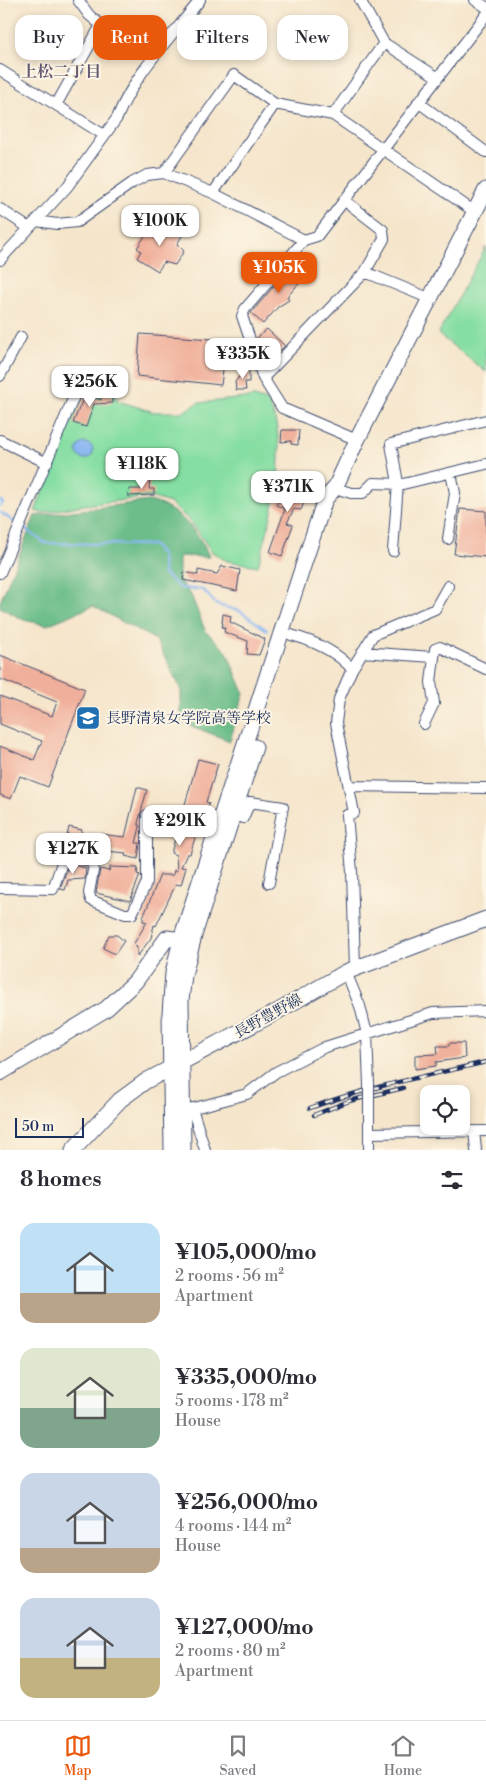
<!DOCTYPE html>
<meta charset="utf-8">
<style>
body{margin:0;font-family:"Libre Bodoni","Noto Serif JP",serif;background:#f2f2f3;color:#2b2b33;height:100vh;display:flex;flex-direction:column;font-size:19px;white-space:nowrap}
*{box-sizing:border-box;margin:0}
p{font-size:16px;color:#7c7c81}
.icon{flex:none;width:28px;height:28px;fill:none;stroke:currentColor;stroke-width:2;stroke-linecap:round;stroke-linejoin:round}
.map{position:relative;height:1150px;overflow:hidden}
.drawer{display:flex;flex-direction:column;background:#fff;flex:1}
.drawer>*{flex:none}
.banner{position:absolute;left:15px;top:15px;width:456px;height:45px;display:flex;gap:10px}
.controls{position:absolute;left:420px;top:1085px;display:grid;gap:10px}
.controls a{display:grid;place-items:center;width:50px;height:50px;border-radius:10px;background:#fff;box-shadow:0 2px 8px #0003;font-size:25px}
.scale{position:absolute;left:15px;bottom:12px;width:69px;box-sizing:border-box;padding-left:5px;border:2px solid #1b2f5e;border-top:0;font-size:14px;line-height:18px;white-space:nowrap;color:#1b2f5e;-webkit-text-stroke:4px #fcf5e5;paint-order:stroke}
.price{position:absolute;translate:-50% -42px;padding:0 11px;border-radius:10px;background:#fff;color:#222;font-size:16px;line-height:32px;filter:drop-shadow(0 1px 2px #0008)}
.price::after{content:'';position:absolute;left:50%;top:30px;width:15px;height:11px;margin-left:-8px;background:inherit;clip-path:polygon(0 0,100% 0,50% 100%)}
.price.current{background:#ea580c;color:#fff}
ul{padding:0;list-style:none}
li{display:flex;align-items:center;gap:15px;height:125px;padding:0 20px}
li span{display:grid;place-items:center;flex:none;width:140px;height:100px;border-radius:15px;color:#555}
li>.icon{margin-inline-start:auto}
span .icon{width:60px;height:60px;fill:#fffc;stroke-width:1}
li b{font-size:21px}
h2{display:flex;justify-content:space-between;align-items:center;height:60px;padding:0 20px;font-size:21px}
.chip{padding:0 18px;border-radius:15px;background:#fff;box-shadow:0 2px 8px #0003;font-size:18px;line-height:45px}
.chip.current{background:#ea580c;color:#fff}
.tabs{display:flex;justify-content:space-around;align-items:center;height:70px;border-top:1px solid #e1e1e2;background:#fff;font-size:14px;color:#7c7c81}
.tabs a{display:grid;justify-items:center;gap:2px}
.tabs .current{color:#ea580c}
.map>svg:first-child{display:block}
</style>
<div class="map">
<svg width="486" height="1150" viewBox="0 0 486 1150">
<rect width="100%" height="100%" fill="#fcf5e5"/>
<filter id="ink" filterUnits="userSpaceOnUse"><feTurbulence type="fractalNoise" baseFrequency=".02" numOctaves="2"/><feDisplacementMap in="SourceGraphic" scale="10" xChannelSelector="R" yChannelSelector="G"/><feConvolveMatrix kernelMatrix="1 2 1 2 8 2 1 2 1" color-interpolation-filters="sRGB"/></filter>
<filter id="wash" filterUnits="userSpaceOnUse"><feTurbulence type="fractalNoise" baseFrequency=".0096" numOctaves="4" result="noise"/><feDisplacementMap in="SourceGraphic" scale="20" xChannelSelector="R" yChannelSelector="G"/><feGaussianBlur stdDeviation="1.12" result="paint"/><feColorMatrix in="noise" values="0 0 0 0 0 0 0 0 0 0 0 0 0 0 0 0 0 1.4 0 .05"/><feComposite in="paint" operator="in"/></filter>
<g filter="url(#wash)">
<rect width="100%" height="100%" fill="#f5e5cb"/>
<path fill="#85dea3" stroke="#508680" d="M486,247V372L438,334Z
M83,392H115L118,401L154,412H183L198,403L254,397L267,401C293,444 271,520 258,566L227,561L212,552L191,522L170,503L150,497L84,505L42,513L35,511Z"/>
<path fill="#6cbd89" stroke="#447674" d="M149,501C175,506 200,532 209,557L179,556V580L191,595L205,630L227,652L244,693L230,741L181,722V689L156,640L93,606L47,625L24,620L0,607V602L35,516Z"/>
<path fill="#87b6f2" stroke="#5172a8" d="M77 451a8 8 0 1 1 16 0a8 8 0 1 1-16 0Z"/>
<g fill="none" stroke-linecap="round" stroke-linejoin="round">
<path stroke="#87b6f2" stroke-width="2.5" d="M0,500L3,503L0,506
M0,512L17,524
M22,527L45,543L153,545L162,556L163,573L180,588L203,590L217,605L240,611L267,630"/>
</g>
<g id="blocks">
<path fill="#f0af9a" d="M153,224L160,230L167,224L182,236L177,244L184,251L175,265L164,262L158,271L137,258L141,251L137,248Z
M293,264L308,277L301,281L287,297L289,300L278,307L263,324L251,313Z
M267,329L285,346L278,352L276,350L268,359L262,353L260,349L263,345L257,338Z
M140,334L227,340L221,385L137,376Z
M249,364V382H245L246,390H236L235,382Z
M85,394L101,400V394H112V403L94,404L86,427L73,423Z
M282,430H299L298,445L291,444V441L281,442Z
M289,477L305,486L302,491L307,496L301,510L294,509L287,523L293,525L282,556L270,552L285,509L276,505L283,495L281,494Z
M150,479L149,489H154V495L128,496L129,489H141L142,480Z
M460,509L486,511V557L454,554Z
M222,566L240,570L237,591L183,580L184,572L198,575V570L217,574Z
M223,614L231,616L230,622L265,639L259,655L247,654L248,641L224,632L225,628L222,627L223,623H222Z
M0,655L85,689L48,787L20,776L11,799L0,795V746L34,760L42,741L0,724V696L52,716L57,702L0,679Z
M198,759L218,764L206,802L209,803L202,822H200L190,854H187L181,867L186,868L181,885L176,884L156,926L154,925L151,938L137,957V947L133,945L147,922L143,921V918L160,875H173L174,870L177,871L176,855L171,853Z
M137,787L147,790L138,823L140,827L136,843H140L138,859L125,856L126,853L106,851V846L99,845L100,834L125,837Z
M154,817L166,819L164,831L154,829Z
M69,827L82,830L76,851L64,849Z
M69,864L86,868L85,879L68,880L65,890L60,889Z
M110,867L138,868L137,874L140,875L130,901L96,893L100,869L109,871Z
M109,935H117L124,941L115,954L103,948Z
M449,1043H464L465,1058L436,1062V1066L415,1069V1055L438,1054L437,1046H449Z"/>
</g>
</g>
<g filter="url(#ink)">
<use href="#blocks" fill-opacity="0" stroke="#3c4a6e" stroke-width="1"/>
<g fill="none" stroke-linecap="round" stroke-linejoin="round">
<defs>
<path id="street" d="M360,0L384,43L437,77
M475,0L486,7
M0,70L104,135
M418,102L486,152
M275,104L333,115L475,212
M56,105L101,25L89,15L78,0
M333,115L384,43
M164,173L234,75L275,104L213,193
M344,200L383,230L384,239L365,272L431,299
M0,209L29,228
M36,221L57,224L77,222L132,183L147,175L164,173L213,193L304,240L317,236L486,15
M304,240L245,309L242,316L263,378L282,408L357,440
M0,260L67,187L117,118C136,71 170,39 200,0
M0,376L21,337
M263,378L365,272
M0,440L47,463
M335,488L351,493H363L373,483L403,484L486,464
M448,539L455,493L451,473
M393,551L398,483L391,444L486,420
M0,573L80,382
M291,635C313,641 337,652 352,669
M362,652L433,657
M424,724L434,703L431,682L435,649L440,647L486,669
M349,786L486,788
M233,815L243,818L250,802L283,807L269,883
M0,888L53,889L63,860L66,857C75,857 88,859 94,865L89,893L91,900L125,914H132L147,882V815
M355,968L352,872L347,815L354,813L336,723L339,699L352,669L373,635L435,609L448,586
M346,972L360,1006L367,1034L369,1085
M192,1108L205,1150
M183,1111L247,1094L276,1072L325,1047L433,1013L486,1011
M474,1131L476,1150
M369,1133L486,1131
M369,1150V1105"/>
<path id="secondary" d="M0,1073L106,1009L135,982L167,938L189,941
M73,1150L120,1100L146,1081L273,1014L346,972L486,919
M172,1150L170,1014L173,973L181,939L325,499L335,488L357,440L486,190
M183,1150L181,1000L184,975L195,932L255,747"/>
</defs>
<use href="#street" stroke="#3c4a6e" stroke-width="12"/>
<use href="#secondary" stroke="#3c4a6e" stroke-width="17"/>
<use href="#street" stroke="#fff" stroke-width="10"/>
<use href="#secondary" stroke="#fff" stroke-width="15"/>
<defs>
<path id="rail" d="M310,1108C367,1087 427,1076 486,1062
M314,1115L349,1101L403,1088"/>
</defs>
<use href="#rail" stroke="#1b2f5e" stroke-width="4.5"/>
<use href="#rail" stroke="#fcf5e5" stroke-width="2.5" stroke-dasharray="8" stroke-linecap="butt"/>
<defs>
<path id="street-bridge" d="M369,1085V1105"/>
</defs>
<use href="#street-bridge" stroke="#3c4a6e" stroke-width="12" stroke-linecap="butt"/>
<use href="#street-bridge" stroke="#fff" stroke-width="10"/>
</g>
</g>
<defs>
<symbol id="school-square" viewBox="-11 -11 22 22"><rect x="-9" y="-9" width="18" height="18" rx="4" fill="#1f6fb2" stroke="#fcf5e5"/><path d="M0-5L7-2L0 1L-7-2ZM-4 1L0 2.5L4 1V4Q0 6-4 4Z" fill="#fff"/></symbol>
</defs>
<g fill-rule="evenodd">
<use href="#school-square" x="74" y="704" width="28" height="28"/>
</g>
<g text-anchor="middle" stroke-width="4" stroke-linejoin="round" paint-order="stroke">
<g font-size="15" fill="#1b2f5e" stroke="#fcf5e5" text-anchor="start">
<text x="106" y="723">長野清泉女学院高等学校</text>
</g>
<g font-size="15" fill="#1b2f5e" stroke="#fcf5e5">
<text transform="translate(268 1016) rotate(-29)" y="5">長野豊野線</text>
</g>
<g font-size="16" font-weight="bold" fill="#665c73" stroke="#fcf5e5">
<text x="61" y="77">上松二丁目</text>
</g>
</g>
</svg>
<div class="controls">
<a><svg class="icon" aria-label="locate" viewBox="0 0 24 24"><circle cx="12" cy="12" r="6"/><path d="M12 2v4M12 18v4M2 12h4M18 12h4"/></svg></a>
</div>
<div class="scale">50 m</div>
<b class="price" style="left:160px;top:247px">¥100K</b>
<b class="price current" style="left:279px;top:294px">¥105K</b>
<b class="price" style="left:243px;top:380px">¥335K</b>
<b class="price" style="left:90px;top:408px">¥256K</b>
<b class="price" style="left:142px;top:490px">¥118K</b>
<b class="price" style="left:288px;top:513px">¥371K</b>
<b class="price" style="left:180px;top:847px">¥291K</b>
<b class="price" style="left:73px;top:875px">¥127K</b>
<div class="banner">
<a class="chip">Buy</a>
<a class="chip current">Rent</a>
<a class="chip">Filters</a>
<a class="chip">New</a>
</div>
</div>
<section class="drawer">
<h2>8 homes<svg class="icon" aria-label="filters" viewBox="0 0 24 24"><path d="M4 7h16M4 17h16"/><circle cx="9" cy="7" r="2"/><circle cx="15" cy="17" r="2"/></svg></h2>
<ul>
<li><span style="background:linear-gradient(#bfe0f5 70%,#b9a48a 0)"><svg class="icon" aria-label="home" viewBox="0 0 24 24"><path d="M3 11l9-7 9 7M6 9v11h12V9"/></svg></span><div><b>¥105,000/mo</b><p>2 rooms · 56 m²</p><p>Apartment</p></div></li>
<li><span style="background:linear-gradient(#dfe7d0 60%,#7fa58c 0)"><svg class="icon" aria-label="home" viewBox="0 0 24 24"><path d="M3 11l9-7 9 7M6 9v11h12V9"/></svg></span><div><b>¥335,000/mo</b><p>5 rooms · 178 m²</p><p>House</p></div></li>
<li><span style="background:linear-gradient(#c9d6e8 75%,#b9a48a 0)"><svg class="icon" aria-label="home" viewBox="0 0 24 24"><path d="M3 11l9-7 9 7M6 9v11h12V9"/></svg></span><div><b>¥256,000/mo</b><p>4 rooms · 144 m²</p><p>House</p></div></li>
<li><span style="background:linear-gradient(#c9d6e8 60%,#c2b280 0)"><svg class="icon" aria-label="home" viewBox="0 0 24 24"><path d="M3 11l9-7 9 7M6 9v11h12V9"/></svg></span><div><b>¥127,000/mo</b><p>2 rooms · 80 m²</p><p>Apartment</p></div></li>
</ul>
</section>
<nav class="tabs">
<a class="current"><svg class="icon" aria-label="map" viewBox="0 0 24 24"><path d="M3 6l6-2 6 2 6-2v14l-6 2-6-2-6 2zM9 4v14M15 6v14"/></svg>Map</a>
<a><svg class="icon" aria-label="saved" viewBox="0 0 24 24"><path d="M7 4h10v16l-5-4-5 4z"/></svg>Saved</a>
<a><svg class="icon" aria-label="home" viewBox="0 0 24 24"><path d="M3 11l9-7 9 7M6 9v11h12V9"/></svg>Home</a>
</nav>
